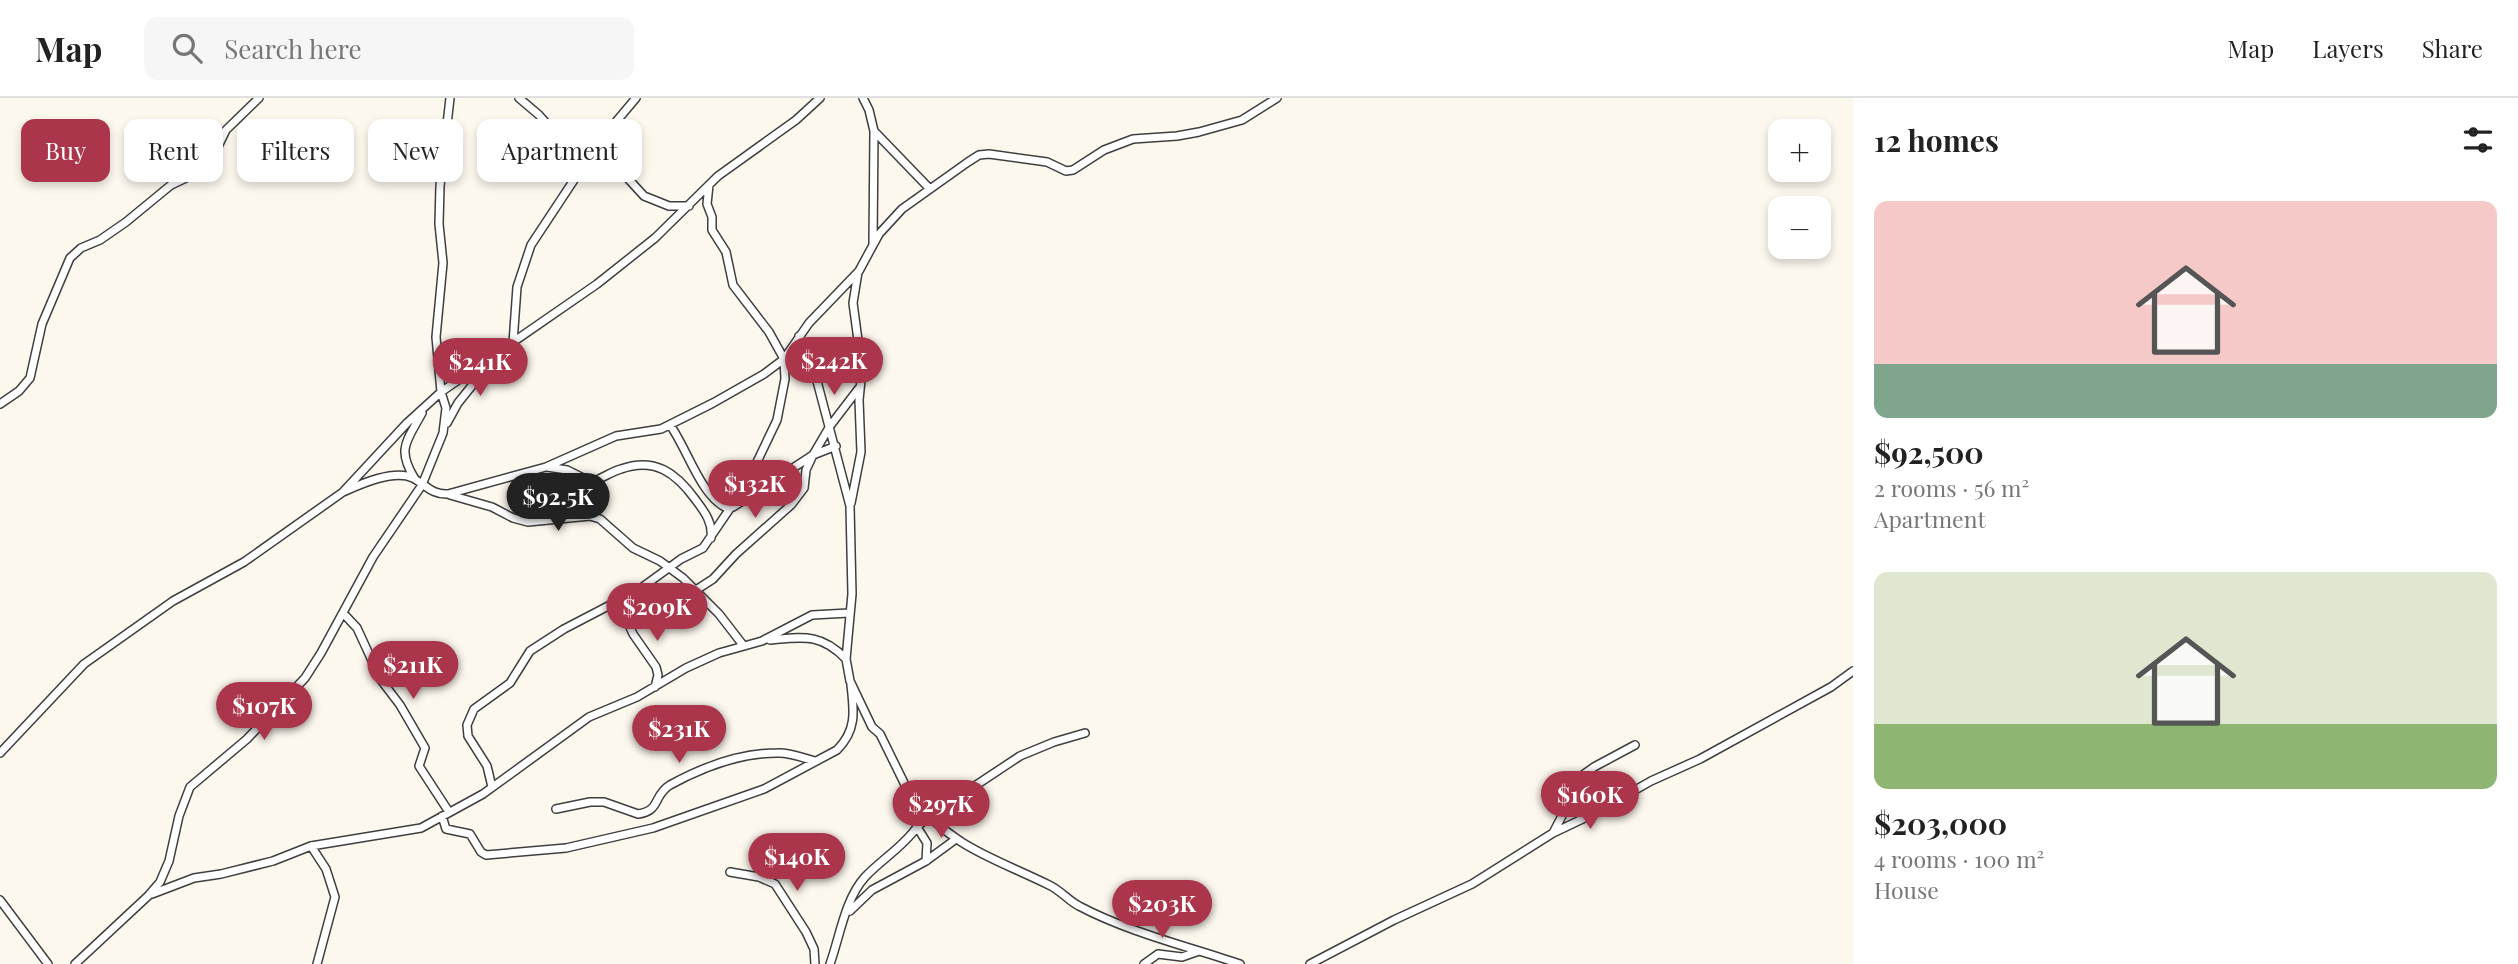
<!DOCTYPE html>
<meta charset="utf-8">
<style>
body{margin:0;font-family:"Playfair Display",serif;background:#f6f6f6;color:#222;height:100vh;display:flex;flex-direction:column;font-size:26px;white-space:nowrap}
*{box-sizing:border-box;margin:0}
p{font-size:23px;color:#767676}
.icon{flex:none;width:38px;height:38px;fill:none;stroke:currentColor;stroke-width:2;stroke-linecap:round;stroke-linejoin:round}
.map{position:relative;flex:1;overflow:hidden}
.details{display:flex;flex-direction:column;background:#fff;width:665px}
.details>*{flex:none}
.top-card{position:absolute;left:21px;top:21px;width:665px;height:63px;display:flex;gap:14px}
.buttons{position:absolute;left:1768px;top:21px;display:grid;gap:14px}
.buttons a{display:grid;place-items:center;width:63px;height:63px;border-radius:14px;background:#fff;box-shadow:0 4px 10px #0003;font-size:35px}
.price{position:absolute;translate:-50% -60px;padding:0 16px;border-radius:24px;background:#ab354b;color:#fff;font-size:23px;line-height:46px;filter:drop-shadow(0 2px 4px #0008)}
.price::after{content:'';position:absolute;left:50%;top:42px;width:21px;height:16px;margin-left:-10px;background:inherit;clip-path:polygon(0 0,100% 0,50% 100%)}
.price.on{background:#222;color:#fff}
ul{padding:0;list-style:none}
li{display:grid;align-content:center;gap:14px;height:371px;padding:0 21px}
li span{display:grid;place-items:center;height:217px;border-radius:14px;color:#555}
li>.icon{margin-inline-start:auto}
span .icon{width:126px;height:126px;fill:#fffc;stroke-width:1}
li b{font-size:30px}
h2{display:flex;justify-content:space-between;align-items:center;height:84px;padding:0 21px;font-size:30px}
.chip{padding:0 24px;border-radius:14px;background:#fff;box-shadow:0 4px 10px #0003;font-size:24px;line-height:63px}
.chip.on{background:#ab354b;color:#fff}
header{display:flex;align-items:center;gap:42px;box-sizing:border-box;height:98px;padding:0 35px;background:#fff;border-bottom:2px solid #e0e0e0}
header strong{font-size:33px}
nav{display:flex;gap:38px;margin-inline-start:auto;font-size:24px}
.search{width:490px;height:63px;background:#f6f6f6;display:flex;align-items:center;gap:18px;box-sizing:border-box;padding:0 24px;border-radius:14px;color:#767676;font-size:26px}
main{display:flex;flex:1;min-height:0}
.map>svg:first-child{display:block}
</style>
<header>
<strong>Map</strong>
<div class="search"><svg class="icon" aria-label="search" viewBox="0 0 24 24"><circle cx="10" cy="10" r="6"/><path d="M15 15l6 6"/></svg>Search here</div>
<nav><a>Map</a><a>Layers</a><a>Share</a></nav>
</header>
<main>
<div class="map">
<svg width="1853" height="866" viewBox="0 0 1853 866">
<rect width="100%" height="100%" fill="#fdf8ee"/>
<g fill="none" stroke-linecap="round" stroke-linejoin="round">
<defs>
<path id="minor" d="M519,0L539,17L560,41L594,52L611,62L644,98L669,108H689
M863,0L869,12L874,33L929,90
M873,146L874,33
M799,238L813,268L850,408L852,496L846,561L850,583L872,629L880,636L910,697L917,729C903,749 882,761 865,779C845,801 840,838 830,866
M513,245L517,189L531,147L599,44L636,0
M0,306L19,293L30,280L42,226L70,160L81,150L100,142L126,124L171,87L205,71L211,63L226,32L259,0
M447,325L458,305L491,264
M670,327C687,350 701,399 727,410L733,409L813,357L836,348
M547,369L567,372L591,384C602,381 610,374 621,371C655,359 676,375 695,401C704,413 713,424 711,440
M415,381C396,351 407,343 422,315
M343,394C361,386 394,371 413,380C426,387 432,397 448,396L546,369L616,338L661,331L713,305L764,276L784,261L809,225L859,173L879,136L902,111L968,64L979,57L989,56L1047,64L1066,73L1073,72L1104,52L1133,41L1177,38L1199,34L1242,22L1277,0
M450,397L492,409L513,420L528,424L590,418L600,421L633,450L660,463L683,480L719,516L743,547
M851,405L861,354L859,302L862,272L853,205L858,174
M696,492L713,481L736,456L791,407L804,390L806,372L813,357L830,328L859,290
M619,504L633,536L656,569L658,577L655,589
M343,515L357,530L381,582L400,607L425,650L419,668L449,714
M770,542C803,539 821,535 846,561
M0,655L84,566L173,503L244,464L343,394L407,325L441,294L597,186L655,140L718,78L796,22L820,0
M492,689L487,668L468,638L467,627L474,611L510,585L530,553L564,531L637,493L681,461L703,450L746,387L777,322L785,281L784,261L769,234L733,187L726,154L712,132V119L707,106L709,87
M912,699C954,751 992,759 1049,787C1060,792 1069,803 1079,808C1128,834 1187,848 1240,866
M556,711L590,704H604L638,716C661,713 653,697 670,687C701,670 740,655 777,655C789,654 803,660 815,663
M442,718L446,731L470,736L481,754L486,757L566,750L653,730L764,691L837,652C857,632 854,613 851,587
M1553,735L1584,676L1594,669L1635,647
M311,748L326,771L335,799L317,866
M926,763L927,745L917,729L928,719L1020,658L1054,644L1085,635
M730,774L759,779L775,786L806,834L814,851L815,866
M152,796L194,780L221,776L273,763L311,748L421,730L483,696L589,619L637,599L686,570L719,555L762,543L812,517L849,515
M0,802L48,866
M850,813L872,792L926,763L956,741
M75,866L148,798L160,784L169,763L179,718L190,689L247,641L305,580L321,555L373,459L422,387L443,335L446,310L441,294L436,239L443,165L439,126L440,88L450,0
M1144,866L1158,856L1182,859L1199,853
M1310,866L1394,822L1472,786L1553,735L1593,716L1651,683L1700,661L1831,589L1853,573"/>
</defs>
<use href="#minor" stroke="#3f3f3f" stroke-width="10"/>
<use href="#minor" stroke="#fff" stroke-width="7"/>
</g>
</svg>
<div class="buttons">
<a>+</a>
<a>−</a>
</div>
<b class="price" style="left:834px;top:299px">$242K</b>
<b class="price" style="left:480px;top:300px">$241K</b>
<b class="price" style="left:755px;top:422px">$132K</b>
<b class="price on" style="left:558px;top:435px">$92.5K</b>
<b class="price" style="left:657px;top:545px">$209K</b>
<b class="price" style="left:413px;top:603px">$211K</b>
<b class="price" style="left:264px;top:644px">$107K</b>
<b class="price" style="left:679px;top:667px">$231K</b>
<b class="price" style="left:1590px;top:733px">$160K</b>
<b class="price" style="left:941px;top:742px">$297K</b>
<b class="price" style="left:797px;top:795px">$140K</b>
<b class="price" style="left:1162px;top:842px">$203K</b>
<div class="top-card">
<a class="chip on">Buy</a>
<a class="chip">Rent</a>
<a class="chip">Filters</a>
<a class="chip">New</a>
<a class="chip">Apartment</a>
</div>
</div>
<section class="details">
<h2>12 homes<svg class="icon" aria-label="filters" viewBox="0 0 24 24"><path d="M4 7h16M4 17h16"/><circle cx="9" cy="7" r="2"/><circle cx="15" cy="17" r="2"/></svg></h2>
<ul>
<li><span style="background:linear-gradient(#f6c9c9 75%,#7fa58c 0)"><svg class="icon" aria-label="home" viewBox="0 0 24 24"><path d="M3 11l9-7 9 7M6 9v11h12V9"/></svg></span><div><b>$92,500</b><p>2 rooms · 56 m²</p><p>Apartment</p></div></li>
<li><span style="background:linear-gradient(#dfe7d0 70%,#8fb573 0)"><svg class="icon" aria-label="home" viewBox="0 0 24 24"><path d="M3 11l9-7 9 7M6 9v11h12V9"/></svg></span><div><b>$203,000</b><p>4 rooms · 100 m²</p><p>House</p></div></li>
</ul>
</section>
</main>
